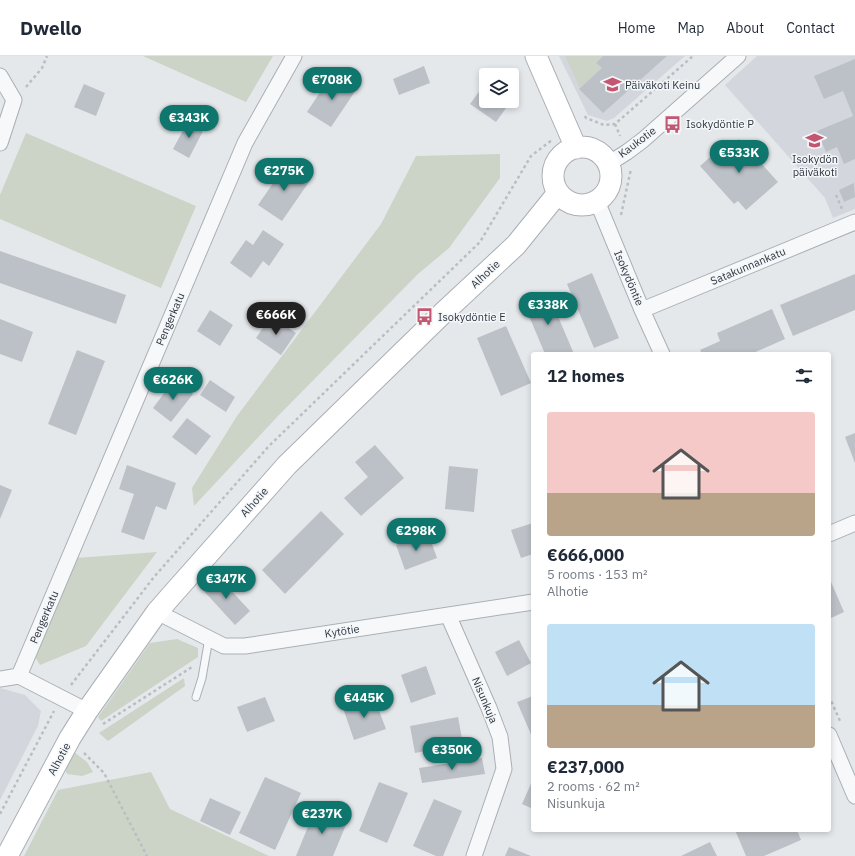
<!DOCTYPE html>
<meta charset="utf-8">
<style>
body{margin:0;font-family:"IBM Plex Sans",sans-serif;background:#f2f2f3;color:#1f2937;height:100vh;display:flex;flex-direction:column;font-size:15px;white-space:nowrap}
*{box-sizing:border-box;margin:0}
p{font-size:13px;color:#747a83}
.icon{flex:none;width:22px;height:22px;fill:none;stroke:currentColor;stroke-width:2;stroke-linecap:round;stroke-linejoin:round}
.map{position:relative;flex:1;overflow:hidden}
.side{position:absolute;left:531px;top:296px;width:300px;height:480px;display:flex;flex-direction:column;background:#fff;border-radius:4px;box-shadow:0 2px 6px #0003}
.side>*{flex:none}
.fabs{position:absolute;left:479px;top:12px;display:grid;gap:8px}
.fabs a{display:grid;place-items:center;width:40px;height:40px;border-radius:4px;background:#fff;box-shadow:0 2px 6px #0003;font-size:20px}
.price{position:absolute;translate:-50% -34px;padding:0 9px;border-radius:14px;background:#0f766e;color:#fff;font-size:13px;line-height:26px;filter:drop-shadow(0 1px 2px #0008)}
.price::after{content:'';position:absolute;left:50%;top:24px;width:12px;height:9px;margin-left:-6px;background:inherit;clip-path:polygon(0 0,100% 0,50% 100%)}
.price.current{background:#222;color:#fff}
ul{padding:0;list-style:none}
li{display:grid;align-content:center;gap:8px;height:212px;padding:0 16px}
li span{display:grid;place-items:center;height:124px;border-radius:4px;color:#555}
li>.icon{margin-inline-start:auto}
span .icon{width:72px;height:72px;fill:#fffc;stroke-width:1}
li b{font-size:17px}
h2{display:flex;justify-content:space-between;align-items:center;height:48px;padding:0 16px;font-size:17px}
header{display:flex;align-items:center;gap:24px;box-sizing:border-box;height:56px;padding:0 20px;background:#fff;border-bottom:1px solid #e0e1e3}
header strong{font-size:19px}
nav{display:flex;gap:22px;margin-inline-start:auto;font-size:14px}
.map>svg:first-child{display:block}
</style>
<header>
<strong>Dwello</strong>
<nav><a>Home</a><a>Map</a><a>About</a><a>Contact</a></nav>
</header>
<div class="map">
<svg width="855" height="800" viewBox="0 0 855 800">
<rect width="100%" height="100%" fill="#e5e8eb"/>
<path fill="#d3d7dd" d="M559,0H685L614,62L607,65L588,59Z
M757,0H855V153L833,162L825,142L725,29Z
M0,632L25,639L41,655L38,670L0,744Z"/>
<path fill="#cbd4c6" d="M143,0H273L246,46Z
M565,0H603L596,7L602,12L580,32Z
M26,77L196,150L161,232L0,163V139Z
M500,98V122L449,192L418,218L277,361L194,450L192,432L237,360L381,168L416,100Z
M157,496L86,590L40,609L35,601L76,502Z
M177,583L198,592V601L101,665L98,661L150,587Z
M184,622L185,630L108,685L99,677Z
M74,696L87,706L93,716L82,720L67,718L65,713Z
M151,716L170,753L269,800H24L58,734Z"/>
<path fill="#bcc1c7" d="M603,0H667L603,57L579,33L602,12L596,7Z
M855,3V103L844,108L837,91L826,96L817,75L853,60L843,35L824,43L814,20Z
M424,10L430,27L399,39L393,23Z
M332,18L356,34L331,71L307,56Z
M486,26V45H511L496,66L470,48Z
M84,28L105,37L96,60L74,51Z
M512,34L517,37L512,43Z
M188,65L204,73L189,102L173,93Z
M739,83L778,126L746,154L738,145L734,148L700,110L726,87L730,91Z
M287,107L311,123L282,165L258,149Z
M854,127L855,141L844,146L839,134Z
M263,174L284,188L269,210L263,205L251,222L230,207L246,184L253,189Z
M0,195L126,239L116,268L0,227Z
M592,217L619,282L594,292L567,228Z
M855,218V254L793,280L780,249Z
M548,237L574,298H545L524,248Z
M772,253L785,283L751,298H702L700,294L720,285L717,277Z
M210,254L233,269L220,290L197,275Z
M271,260L296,277L281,299L256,282Z
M0,263L33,276L22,306L0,298Z
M506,270L531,327L501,340L477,282Z
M77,294L105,305L76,379L48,368Z
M174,324L193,338L171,366L153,352Z
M210,324L235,341L226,356L200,339Z
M187,362L211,380L196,399L172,381Z
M855,377V407L845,381Z
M375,389L404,422L361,460L344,442L368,421L355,406Z
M127,409L176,427L166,454L156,450L144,484L121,476L134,438L119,433Z
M449,410L478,413L474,456L445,453Z
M0,429L12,434L0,463Z
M321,455L344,478L285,538L262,514Z
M533,467V498L521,502L511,474Z
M428,477L437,502L405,514L396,489Z
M217,519L250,555L235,569L202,533Z
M829,521L844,556L829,563Z
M519,584L531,607L507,620L495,596Z
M426,610L436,638L411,647L401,619Z
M533,640V683L517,646Z
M265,641L275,665L247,676L237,651Z
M374,641L386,673L354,684L343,652Z
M458,661L463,688L415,697L410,670Z
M482,702L485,718L422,727L419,712Z
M265,721L301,737L275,794L239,777Z
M533,723V753L522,748Z
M379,726L408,737L387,787L359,775Z
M210,742L241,756L230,779L200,765Z
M434,743L462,755L443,800H436L413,790Z
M316,751L348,764L333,800H296Z
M735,774H797L801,784L764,800H746Z
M710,786L717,800H681Z
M509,791L531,800H505Z"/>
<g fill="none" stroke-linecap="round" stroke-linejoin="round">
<defs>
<path id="lane" d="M196,641L202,622L209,582"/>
<path id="street" d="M0,20L14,44L0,87
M608,108L627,96L643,84L738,0
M597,145L642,254L662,298
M642,254L855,166
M829,478L855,467
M157,556L224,590H245L533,546
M448,559L489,652L500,681L504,713L474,800
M19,620L245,87L294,0
M0,623L19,620L87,655
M829,679L855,740"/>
<path id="secondary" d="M536,0L576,92
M553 120a29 29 0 1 1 58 0a29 29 0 1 1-58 0Z
M7,800L70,682L87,655L157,556L171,540L287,409L443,257L516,189L558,137"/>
</defs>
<use href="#lane" stroke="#aaafb5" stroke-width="9"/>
<use href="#street" stroke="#aaafb5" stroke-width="17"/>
<use href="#secondary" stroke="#aaafb5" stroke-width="23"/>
<path stroke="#babec3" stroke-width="2.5" stroke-dasharray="3 3" stroke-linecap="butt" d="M26,31L42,12L47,0
M585,60L586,62L604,69L615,68L693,0
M615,68L620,80
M836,139L842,153
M621,159L631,113
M71,629L154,521L269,390L480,186L531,100L552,84
M829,640L840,665
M103,668L192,611
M84,697L104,717L147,800
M0,758L54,655"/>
<use href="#lane" stroke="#f7f8fa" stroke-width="7"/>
<use href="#street" stroke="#f7f8fa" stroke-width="15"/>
<use href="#secondary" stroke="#fff" stroke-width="21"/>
</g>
<defs>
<symbol id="school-bare" viewBox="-9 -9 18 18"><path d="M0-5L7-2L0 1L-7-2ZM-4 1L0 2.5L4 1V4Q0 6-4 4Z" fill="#c35772" stroke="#f4f6f8" stroke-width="2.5" paint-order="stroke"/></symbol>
<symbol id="bus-bare" viewBox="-9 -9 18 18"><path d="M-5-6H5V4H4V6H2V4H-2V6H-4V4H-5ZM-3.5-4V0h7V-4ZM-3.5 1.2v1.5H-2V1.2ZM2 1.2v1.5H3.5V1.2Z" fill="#c35772" stroke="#f4f6f8" stroke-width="2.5" paint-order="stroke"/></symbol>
</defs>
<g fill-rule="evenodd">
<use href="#school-bare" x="600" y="16" width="25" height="25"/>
<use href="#bus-bare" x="660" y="56" width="25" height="25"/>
<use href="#school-bare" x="802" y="72" width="25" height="25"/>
<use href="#bus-bare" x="412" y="248" width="25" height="25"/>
</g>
<g text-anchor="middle" stroke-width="3" stroke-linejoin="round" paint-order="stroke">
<g font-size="11" fill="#2d3742" stroke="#f4f6f8" text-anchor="start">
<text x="625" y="33">Päiväkoti Keinu</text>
<text x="686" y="72">Isokydöntie P</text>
<text x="815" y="107" text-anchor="middle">Isokydön<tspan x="815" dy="13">päiväkoti</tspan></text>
<text x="438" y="265">Isokydöntie E</text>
</g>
<g font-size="11" fill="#2d3742" stroke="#f4f6f8">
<text transform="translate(637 86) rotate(-37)" y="4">Kaukotie</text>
<text transform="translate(748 210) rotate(-23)" y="4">Satakunnankatu</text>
<text transform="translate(485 218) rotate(-43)" y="4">Alhotie</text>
<text transform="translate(629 222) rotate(67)" y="4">Isokydöntie</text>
<text transform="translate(170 263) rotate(-67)" y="4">Pengerkatu</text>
<text transform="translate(254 446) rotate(-48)" y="4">Alhotie</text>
<text transform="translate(44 561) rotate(-67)" y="4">Pengerkatu</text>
<text transform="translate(342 575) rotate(-9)" y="4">Kytötie</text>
<text transform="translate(485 644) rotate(67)" y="4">Nisunkuja</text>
<text transform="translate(59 703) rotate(-62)" y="4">Alhotie</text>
</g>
</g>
</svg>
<div class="fabs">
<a><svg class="icon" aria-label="layers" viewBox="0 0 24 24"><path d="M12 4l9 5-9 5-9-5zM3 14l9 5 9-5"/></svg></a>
</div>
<b class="price" style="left:332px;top:45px">€708K</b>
<b class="price" style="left:189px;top:83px">€343K</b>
<b class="price" style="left:739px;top:118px">€533K</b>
<b class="price" style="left:284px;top:136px">€275K</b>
<b class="price" style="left:548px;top:270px">€338K</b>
<b class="price current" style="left:276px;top:280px">€666K</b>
<b class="price" style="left:173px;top:345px">€626K</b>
<b class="price" style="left:416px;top:496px">€298K</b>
<b class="price" style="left:226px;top:544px">€347K</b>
<b class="price" style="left:364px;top:663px">€445K</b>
<b class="price" style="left:452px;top:715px">€350K</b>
<b class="price" style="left:322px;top:779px">€237K</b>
<section class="side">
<h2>12 homes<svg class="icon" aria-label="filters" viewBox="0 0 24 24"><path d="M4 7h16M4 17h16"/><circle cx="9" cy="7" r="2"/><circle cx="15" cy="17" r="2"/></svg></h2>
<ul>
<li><span style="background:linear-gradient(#f6c9c9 65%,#b9a48a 0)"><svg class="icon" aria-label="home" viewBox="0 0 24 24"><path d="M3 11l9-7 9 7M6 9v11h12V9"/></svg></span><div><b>€666,000</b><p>5 rooms · 153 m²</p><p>Alhotie</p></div></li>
<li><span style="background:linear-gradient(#bfe0f5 65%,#b9a48a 0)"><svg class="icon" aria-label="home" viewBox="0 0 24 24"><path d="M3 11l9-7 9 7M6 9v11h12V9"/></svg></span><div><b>€237,000</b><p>2 rooms · 62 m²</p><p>Nisunkuja</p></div></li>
</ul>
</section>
</div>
